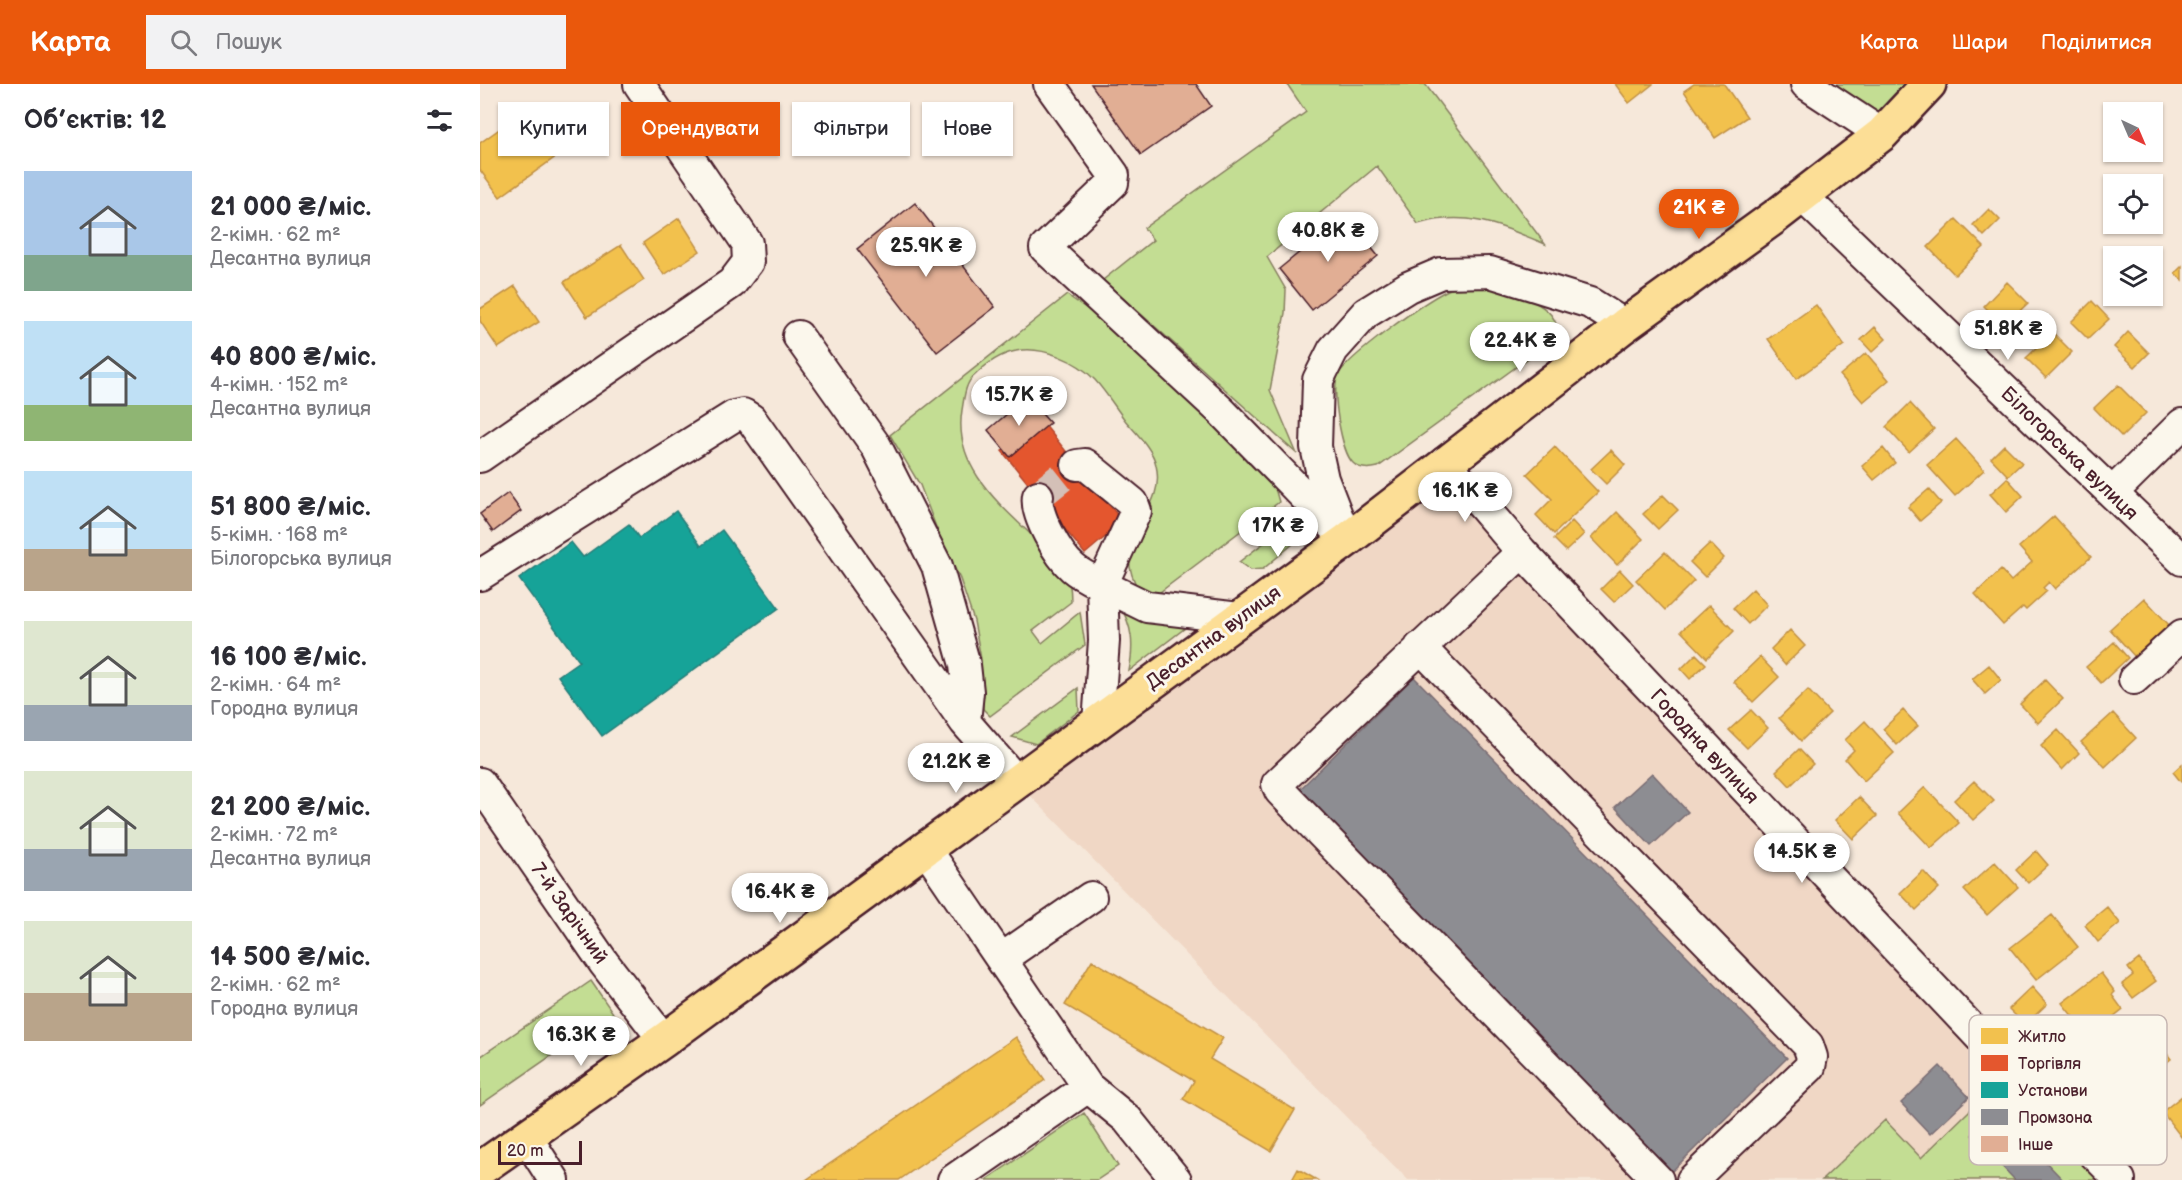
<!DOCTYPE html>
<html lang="uk">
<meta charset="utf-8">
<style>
body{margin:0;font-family:"Balsamiq Sans",sans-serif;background:#f2f2f3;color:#2b2b33;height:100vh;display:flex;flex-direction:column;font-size:22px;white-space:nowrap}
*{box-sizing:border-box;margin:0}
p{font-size:20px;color:#7c7c81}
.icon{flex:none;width:33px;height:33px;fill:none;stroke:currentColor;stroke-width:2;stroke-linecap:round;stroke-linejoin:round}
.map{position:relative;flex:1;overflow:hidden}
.panel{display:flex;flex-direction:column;background:#fff;width:480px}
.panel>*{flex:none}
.guide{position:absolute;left:18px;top:18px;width:570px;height:54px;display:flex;gap:12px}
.needle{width:39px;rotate:136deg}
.tools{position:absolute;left:1623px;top:18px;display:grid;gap:12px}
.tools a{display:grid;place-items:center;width:60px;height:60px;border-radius:0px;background:#fff;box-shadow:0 2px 4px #0004;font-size:30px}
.scale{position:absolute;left:18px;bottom:15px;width:84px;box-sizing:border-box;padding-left:6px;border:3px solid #4a1f2b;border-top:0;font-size:16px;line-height:21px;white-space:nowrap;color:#4a1f2b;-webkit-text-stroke:4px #fbf7ec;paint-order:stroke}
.price{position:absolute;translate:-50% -51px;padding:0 14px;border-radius:21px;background:#fff;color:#222;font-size:20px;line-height:39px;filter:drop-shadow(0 2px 3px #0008)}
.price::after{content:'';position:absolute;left:50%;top:36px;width:18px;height:14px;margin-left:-9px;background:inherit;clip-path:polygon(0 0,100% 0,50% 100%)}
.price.selected{background:#ea580c;color:#fff}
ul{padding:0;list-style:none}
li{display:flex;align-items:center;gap:18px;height:150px;padding:0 24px}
li span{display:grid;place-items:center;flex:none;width:168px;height:120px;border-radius:0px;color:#555}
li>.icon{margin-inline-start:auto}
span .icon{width:72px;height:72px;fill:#fffc;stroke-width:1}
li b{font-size:26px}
h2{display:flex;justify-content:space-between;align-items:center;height:72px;padding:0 24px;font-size:26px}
.pill{padding:0 21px;border-radius:0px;background:#fff;box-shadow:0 2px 4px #0004;font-size:21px;line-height:54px}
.pill.selected{background:#ea580c;color:#fff}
header{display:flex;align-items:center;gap:36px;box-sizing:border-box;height:84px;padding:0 30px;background:#ea580c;color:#fff}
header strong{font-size:28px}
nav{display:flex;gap:33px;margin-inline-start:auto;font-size:21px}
.search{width:420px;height:54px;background:#f2f2f3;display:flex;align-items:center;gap:15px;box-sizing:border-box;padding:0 21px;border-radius:0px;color:#7c7c81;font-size:22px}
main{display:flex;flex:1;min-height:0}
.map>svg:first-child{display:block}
</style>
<header>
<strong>Карта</strong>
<div class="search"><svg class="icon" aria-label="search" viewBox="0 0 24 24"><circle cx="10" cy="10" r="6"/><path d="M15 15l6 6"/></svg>Пошук</div>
<nav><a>Карта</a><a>Шари</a><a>Поділитися</a></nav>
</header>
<main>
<section class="panel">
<h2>Об’єктів: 12<svg class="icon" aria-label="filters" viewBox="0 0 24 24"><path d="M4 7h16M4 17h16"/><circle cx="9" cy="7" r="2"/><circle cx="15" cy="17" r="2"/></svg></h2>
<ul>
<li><span style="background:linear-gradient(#a9c7e8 70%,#7fa58c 0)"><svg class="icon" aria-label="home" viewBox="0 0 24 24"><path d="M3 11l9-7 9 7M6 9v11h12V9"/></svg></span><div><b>21 000 ₴/міс.</b><p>2-кімн. · 62 m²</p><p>Десантна вулиця</p></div></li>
<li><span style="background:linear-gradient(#bfe0f5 70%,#8fb573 0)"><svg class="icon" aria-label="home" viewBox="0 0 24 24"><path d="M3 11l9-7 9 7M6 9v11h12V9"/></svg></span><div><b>40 800 ₴/міс.</b><p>4-кімн. · 152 m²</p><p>Десантна вулиця</p></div></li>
<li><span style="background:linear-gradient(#bfe0f5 65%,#b9a48a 0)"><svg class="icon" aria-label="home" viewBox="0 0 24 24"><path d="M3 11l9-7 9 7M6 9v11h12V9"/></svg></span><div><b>51 800 ₴/міс.</b><p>5-кімн. · 168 m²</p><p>Білогорська вулиця</p></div></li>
<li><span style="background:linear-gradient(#dfe7d0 70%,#9aa5b1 0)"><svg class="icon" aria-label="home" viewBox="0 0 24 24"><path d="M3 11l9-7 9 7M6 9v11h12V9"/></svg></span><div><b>16 100 ₴/міс.</b><p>2-кімн. · 64 m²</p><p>Городна вулиця</p></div></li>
<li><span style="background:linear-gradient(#dfe7d0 65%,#9aa5b1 0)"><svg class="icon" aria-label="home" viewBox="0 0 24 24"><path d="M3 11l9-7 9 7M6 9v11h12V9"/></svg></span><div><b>21 200 ₴/міс.</b><p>2-кімн. · 72 m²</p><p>Десантна вулиця</p></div></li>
<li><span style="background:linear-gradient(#dfe7d0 60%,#b9a48a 0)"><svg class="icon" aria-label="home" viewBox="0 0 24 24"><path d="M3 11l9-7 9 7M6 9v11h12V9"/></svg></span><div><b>14 500 ₴/міс.</b><p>2-кімн. · 62 m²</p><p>Городна вулиця</p></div></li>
</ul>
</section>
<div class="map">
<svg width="1702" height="1096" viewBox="0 0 1702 1096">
<rect width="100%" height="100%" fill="#f6e8da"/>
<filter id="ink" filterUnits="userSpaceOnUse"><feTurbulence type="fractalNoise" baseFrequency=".0167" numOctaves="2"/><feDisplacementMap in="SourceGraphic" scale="12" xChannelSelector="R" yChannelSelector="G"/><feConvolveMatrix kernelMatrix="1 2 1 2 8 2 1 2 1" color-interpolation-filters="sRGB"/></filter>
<g filter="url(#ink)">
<path fill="#f0d7c5" d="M965,378L1531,986L1441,1075L1405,1036L1342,1096H928L537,698Z"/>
<path fill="#c3dd93" stroke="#867e5f" stroke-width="1.5" d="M807,0H945L1065,160C1019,141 988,126 938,140L897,82L787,173L806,206L805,229L790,306L817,370L623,196L673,156L664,144L826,28Z
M1339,0H1449L1402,50Z
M988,202C1011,203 1068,213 1076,240C1077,243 1076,250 1076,254L898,383C890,385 880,386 873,379C861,368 851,305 858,291C869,272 944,218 966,207C972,204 981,203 988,202Z
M587,211L633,243L727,332L795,404L799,418L676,511L660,508C625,452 688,430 676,381C673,365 655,348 645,336C635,323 626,308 615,296C598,277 561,261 536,267C520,270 505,281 494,292C485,299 484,315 482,326C472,387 527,426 565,464C571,470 579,476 584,483C590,493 591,507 591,518L553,547L562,559L600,528L605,561L510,632L503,625L501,575L494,537L480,495L459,451L440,401L410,351Z
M820,431L819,455L783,485L770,486L759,478Z
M639,520L709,541L649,587C654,561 653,543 639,520Z
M598,604L599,627L556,660L532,653Z
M111,897L133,929L0,1021V973Z
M1531,986L1640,1096H1342L1405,1036L1441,1074Z
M604,1029L638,1082L617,1096H506Z"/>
<path fill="#f2c14e" stroke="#c09044" stroke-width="1.5" d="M1135,0H1173L1149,19Z
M1214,0H1244L1267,33L1235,54L1204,7Z
M39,31L55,53L85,31L102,54L20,113L0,86V59Z
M1509,125L1520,136L1504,152L1493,141Z
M199,134L220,167L184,191L163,159Z
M1476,135L1504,163L1475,191L1448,163Z
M141,161L164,196L107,233L84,198Z
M1702,182V196L1695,189Z
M1527,198L1548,219L1524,242L1504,222Z
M35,202L59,238L18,264L0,237V225Z
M1612,217L1629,235L1608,255L1591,238Z
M1336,221L1364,261L1316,295L1288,255Z
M1395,243L1406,255L1392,268L1381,256Z
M1648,248L1669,269L1655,283L1634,263Z
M1573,249L1592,268L1566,294L1546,274Z
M1386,269L1409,296L1383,318L1360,291Z
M1638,301L1666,329L1642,353L1614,324Z
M1430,319L1454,345L1429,368L1406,343Z
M1476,355L1504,386L1475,412L1447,381Z
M1524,361L1542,379L1528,392L1511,374Z
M1075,363L1118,408L1074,450L1056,431L1072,415L1047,390Z
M1403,364L1415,379L1394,396L1382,382Z
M1131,366L1145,381L1126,400L1111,385Z
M1527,394L1543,412L1526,428L1510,410Z
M1449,405L1461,419L1440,437L1428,423Z
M1183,411L1198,426L1178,445L1163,430Z
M1137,428L1163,455L1137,481L1111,454Z
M1574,432L1611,473L1575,505L1569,498L1563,504L1567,507L1546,526L1543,523L1523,541L1495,510L1521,486L1531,497L1552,478L1539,463Z
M1092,437L1104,450L1086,467L1074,455Z
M1230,459L1244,474L1225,493L1210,478Z
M1185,468L1214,497L1185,526L1156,496Z
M1140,486L1153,500L1134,518L1121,505Z
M1273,505L1287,521L1268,540L1253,524Z
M1664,514L1689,541L1655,573L1630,545Z
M1229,521L1254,547L1227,574L1201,547Z
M1310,546L1325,562L1305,581L1291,565Z
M1634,558L1648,574L1621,599L1606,583Z
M1216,570L1226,580L1210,595L1201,585Z
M1280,573L1299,593L1273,618L1254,598Z
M1509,581L1521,596L1505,610L1492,595Z
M1565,596L1583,615L1558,639L1540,620Z
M1328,606L1350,629L1321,657L1299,634Z
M1271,626L1288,644L1267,664L1249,646Z
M1423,626L1438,642L1417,661L1403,645Z
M1633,629L1656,654L1625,683L1601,658Z
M1385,637L1414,669L1384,697L1365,675L1374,666L1365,656Z
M1578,646L1599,669L1582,686L1561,662Z
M1319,665L1333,680L1310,702L1296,687Z
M1702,680V698H1701L1693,688Z
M1494,697L1514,717L1493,736L1474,716Z
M1445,703L1479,739L1451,764L1418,729Z
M1379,713L1397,732L1373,755L1355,736Z
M1556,767L1568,781L1548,799L1536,786Z
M1515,778L1538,803L1507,831L1484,806Z
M1443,787L1459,804L1436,826L1420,809Z
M1627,823L1640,839L1618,858L1605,841Z
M1572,831L1598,863L1556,896L1530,864Z
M1659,875L1676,897L1653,914L1642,900L1653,891L1648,884Z
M612,876L743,954L730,975L815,1026L791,1067L703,1015L714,997L585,921Z
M1621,889L1635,908L1632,911L1643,926L1609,953L1582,919Z
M1552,903L1567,920L1545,941L1529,925Z
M1667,944L1691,975L1659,1001L1634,970Z
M536,953L565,996L419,1096H326Z
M1702,1012V1054L1682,1028Z
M818,1085L837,1096H812Z"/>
<path fill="#e4572e" stroke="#b6462d" stroke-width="1.5" d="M560,335L643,438L605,470L522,367Z"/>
<path fill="#17a398" stroke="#267b77" stroke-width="1.5" d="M196,427L221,462L242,446L299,524L122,652L78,592L99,577L39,495L91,458L103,473L149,440L159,454Z"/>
<path fill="#8d8d92" stroke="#796c73" stroke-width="1.5" d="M934,593L1307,974L1191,1088L819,706Z
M1172,689L1208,728L1171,762L1135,723Z
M1460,982L1489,1013L1450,1050L1421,1019Z
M1517,1027L1583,1096H1535L1492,1051Z"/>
<path fill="#e1ae94" stroke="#4a1f2b" stroke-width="1.5" d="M611,0H716L731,22L661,71Z
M507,25L526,55L503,69L485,39Z
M435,119L515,223L457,268L377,165Z
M865,131L898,172L832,226L799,185Z
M547,313L570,339L530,373L508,346Z
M28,409L41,427L13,448L0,430Z"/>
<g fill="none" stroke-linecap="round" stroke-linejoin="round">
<path stroke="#d4c0b7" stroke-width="30" stroke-dasharray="30 15" stroke-linecap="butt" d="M558,412L597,381"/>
<defs>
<path id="minor" d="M569,0L634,91L633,99L565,164L741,327L867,456
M1326,0L1402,50
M1322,112L1702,476
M318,252L396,362L457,482L485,581L488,608L485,638
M0,373L252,199L268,178L267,159L159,0
M965,378L1042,468L1531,986L1640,1096
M1632,409L1702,340
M558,412C554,430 579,472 593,484C601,491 612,496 622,501L656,427L653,419L605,380L597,381
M862,444L843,395L836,363L838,296L853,266L886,229L928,203L961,189L1010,188L1110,219L1145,241
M1042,468L797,700L800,707L1178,1096
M0,491L254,332L263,330L271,335L485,638L537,698
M940,563L1328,961L1332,973L1330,983L1212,1096
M1654,595L1702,551
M618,639L624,557L622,501L667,523L759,534
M0,699L124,879L184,956
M446,765L608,1003L647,1035L696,1096
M521,875L611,813
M46,1052L74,1096
M473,1096L608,1003"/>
<path id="major" d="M0,1085L184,956L867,456L1145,241L1296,132L1402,50L1449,0"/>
</defs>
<use href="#minor" stroke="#4a1f2b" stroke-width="34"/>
<use href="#major" stroke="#4a1f2b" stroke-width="38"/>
<use href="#minor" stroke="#fbf7ec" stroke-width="30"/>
<use href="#major" stroke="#fcde96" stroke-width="33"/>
</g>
</g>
<g text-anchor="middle" stroke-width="6" stroke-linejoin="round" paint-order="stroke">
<g font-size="20" fill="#4a1f2b" stroke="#fbf7ec">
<text transform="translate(1590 369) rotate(44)" y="7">Білогорська вулиця</text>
<text transform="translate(733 553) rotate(-36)" y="7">Десантна вулиця</text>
<text transform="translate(1225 662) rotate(47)" y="7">Городна вулиця</text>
<text transform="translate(90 829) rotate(55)" y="7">7-й Зарічний</text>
</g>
</g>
<rect x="1489" y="931" width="198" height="150" rx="9" fill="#fbf7ec" stroke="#c6b6b2" stroke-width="1.5"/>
<rect x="1501" y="944" width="27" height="16" fill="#f2c14e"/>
<rect x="1501" y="971" width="27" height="16" fill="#e4572e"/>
<rect x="1501" y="998" width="27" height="16" fill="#17a398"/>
<rect x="1501" y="1025" width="27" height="16" fill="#8d8d92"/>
<rect x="1501" y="1052" width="27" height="16" fill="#e1ae94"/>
<g font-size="16" fill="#4a1f2b">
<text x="1538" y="958">Житло</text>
<text x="1538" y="985">Торгівля</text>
<text x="1538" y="1012">Установи</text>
<text x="1538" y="1039">Промзона</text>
<text x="1538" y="1066">Інше</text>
</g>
</svg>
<div class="tools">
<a><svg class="needle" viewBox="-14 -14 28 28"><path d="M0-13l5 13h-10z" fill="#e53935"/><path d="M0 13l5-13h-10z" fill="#7c7c81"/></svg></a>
<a><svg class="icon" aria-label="locate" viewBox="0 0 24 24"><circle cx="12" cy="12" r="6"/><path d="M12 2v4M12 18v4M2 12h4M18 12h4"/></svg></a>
<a><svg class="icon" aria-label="layers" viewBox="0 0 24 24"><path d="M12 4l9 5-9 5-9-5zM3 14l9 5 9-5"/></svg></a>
</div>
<div class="scale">20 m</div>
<b class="price selected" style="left:1219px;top:156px">21K ₴</b>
<b class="price" style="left:848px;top:179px">40.8K ₴</b>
<b class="price" style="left:446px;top:194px">25.9K ₴</b>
<b class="price" style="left:1528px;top:277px">51.8K ₴</b>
<b class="price" style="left:1040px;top:289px">22.4K ₴</b>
<b class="price" style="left:539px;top:343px">15.7K ₴</b>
<b class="price" style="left:985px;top:439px">16.1K ₴</b>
<b class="price" style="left:798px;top:474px">17K ₴</b>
<b class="price" style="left:476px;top:710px">21.2K ₴</b>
<b class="price" style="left:1322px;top:800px">14.5K ₴</b>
<b class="price" style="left:300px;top:840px">16.4K ₴</b>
<b class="price" style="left:101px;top:983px">16.3K ₴</b>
<div class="guide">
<a class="pill">Купити</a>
<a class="pill selected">Орендувати</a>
<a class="pill">Фільтри</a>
<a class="pill">Нове</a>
</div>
</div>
</main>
